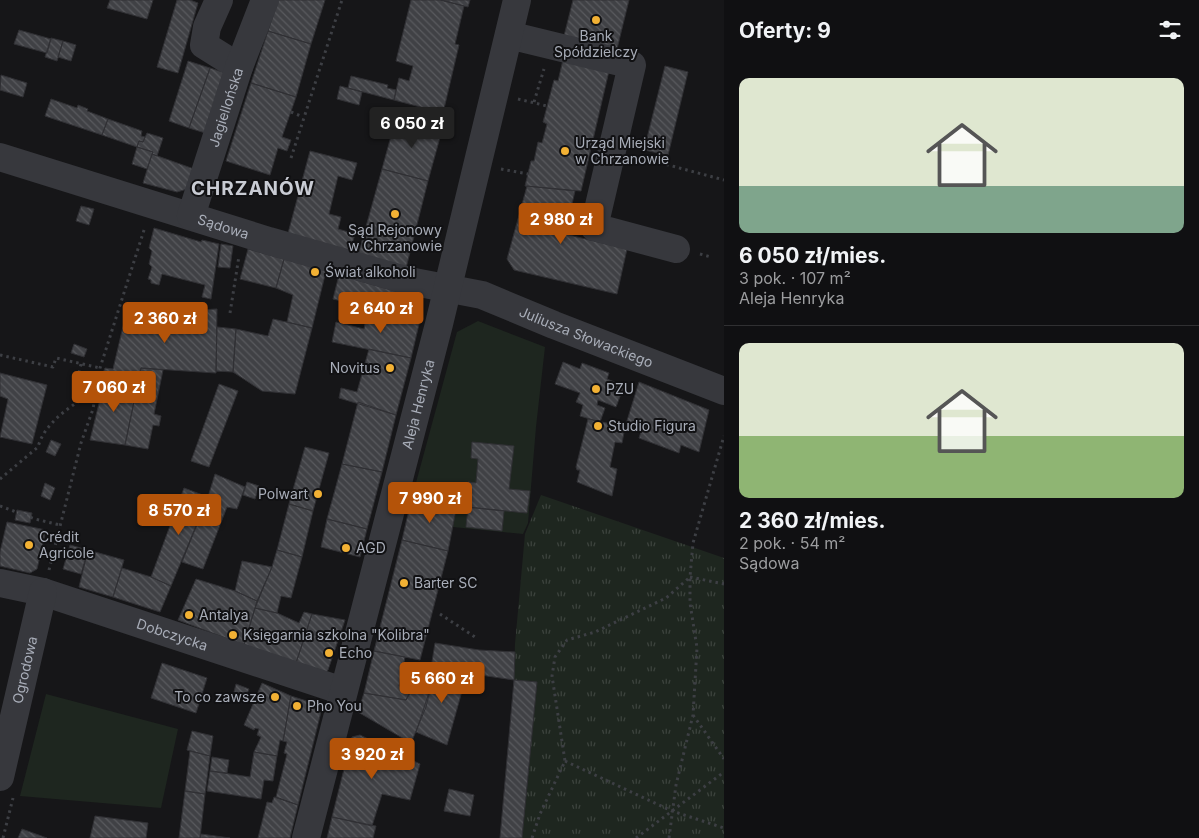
<!DOCTYPE html>
<html lang="pl">
<meta charset="utf-8">
<style>
body{margin:0;font-family:Inter,sans-serif;background:#1e1e20;color:#f1f3f6;height:100vh;display:flex;flex-direction:column;font-size:19px;white-space:nowrap}
*{box-sizing:border-box;margin:0}
p{font-size:16px;color:#9c9d9f}
.icon{flex:none;width:28px;height:28px;fill:none;stroke:currentColor;stroke-width:2;stroke-linecap:round;stroke-linejoin:round}
.map{position:relative;flex:1;overflow:hidden}
.panel{display:flex;flex-direction:column;background:#101012;width:475px}
.panel>*{flex:none}
.price{position:absolute;translate:-50% -42px;padding:0 11px;border-radius:5px;background:#b45309;color:#fff;font-size:16px;line-height:32px;filter:drop-shadow(0 1px 2px #0008)}
.price::after{content:'';position:absolute;left:50%;top:30px;width:15px;height:11px;margin-left:-8px;background:inherit;clip-path:polygon(0 0,100% 0,50% 100%)}
.price.selected{background:#222;color:#fff}
ul{padding:0;list-style:none}
li{display:grid;align-content:center;gap:10px;height:265px;padding:0 15px}
li+li{border-top:1px solid #303032}
li span{display:grid;place-items:center;height:155px;border-radius:10px;color:#555}
li>.icon{margin-inline-start:auto}
span .icon{width:90px;height:90px;fill:#fffc;stroke-width:1}
li b{font-size:21px}
h2{display:flex;justify-content:space-between;align-items:center;height:60px;padding:0 15px;font-size:21px}
main{display:flex;flex:1;min-height:0}
.map>svg:first-child{display:block}
</style>
<main>
<div class="map">
<svg width="724" height="838" viewBox="0 0 724 838">
<defs>
<pattern id="park-tufts" width="24" height="20" patternUnits="userSpaceOnUse" patternTransform="scale(1.25)"><rect width="24" height="20" fill="#1e261f"/><path d="M3 7l-1-3M5 7V3M7 7l1-3M15 17l-1-3M17 17v-4M19 17l1-3" fill="none" stroke="#3c433d"/></pattern>
<pattern id="building-back-hatch" width="6" height="6" patternUnits="userSpaceOnUse" patternTransform="scale(1.25)"><rect width="6" height="6" fill="#404145"/><path d="M-1 5l2 2M0 0l6 6M5-1l2 2" fill="none" stroke="#595a5e"/></pattern>
</defs>
<rect width="100%" height="100%" fill="#161618"/>
<path fill="#1e261f" d="M478,321L545,347L536,427L528,523L523,534L453,527L457,505L411,501L457,332Z
M46,694L178,729L161,808L20,796Z"/>
<path fill="url(#park-tufts)" d="M541,495L724,558V838H522L537,683L514,680L515,644L525,534Z"/>
<path fill="url(#building-back-hatch)" stroke="#303034" d="M110,0H153L147,19L107,8Z
M177,0H190L198,3L178,73L157,67Z
M278,0H325L311,44L268,31Z
M411,0H440L464,6L455,44L459,45L443,113L394,100L399,78L409,81L413,66L396,61Z
M441,0H470L468,7Z
M573,0H629L616,53L563,40Z
M19,30L51,39L47,53L14,44Z
M268,31L311,44L296,97L251,83Z
M51,38L63,41L57,61L45,57Z
M63,41L76,45L71,61L58,57Z
M563,60L609,71L581,191L525,186L531,161H534L538,142L542,143L547,124L543,122L554,80L558,81Z
M188,61L210,68L189,128L169,121Z
M665,66L688,72L668,155L644,150Z
M210,68L232,75L212,135L189,128Z
M1,75L27,83L23,97L0,90Z
M351,76L388,85L387,88L396,90L394,100L348,88Z
M251,83L296,97L282,137L291,140L287,151L278,148L270,175L226,161Z
M340,86L362,92L359,105L337,99Z
M51,99L77,108L78,105L88,109L87,111L108,119L102,135L45,116Z
M396,118L442,130L428,181L382,169Z
M108,119L142,131L141,136L145,137L143,142L139,141L137,147L102,135Z
M147,133L163,138L157,156L152,154L153,152L137,147L139,141L143,142Z
M137,147L153,152L147,169L132,164Z
M310,151L357,163L352,180L338,176L329,214L341,217L338,229L355,234L349,253L287,237Z
M152,154L194,169L187,189L177,192L143,183Z
M382,169L428,181L405,272L357,259Z
M527,186L575,191L565,234L627,249L617,294L514,270L507,259Z
M81,206L94,209L89,225L76,221Z
M154,228L201,242L202,240L219,244L211,299L202,297L205,285L162,274L159,285L151,283V280L148,279L152,267L149,264L152,251L149,248Z
M221,244L233,246L230,268L218,267Z
M248,249L284,259L276,288L240,279Z
M284,259L326,271L312,328L287,322L293,295L276,288Z
M339,275L409,295L414,303L413,308L420,320L333,299Z
M368,308L420,320L411,358L332,342L336,322L364,329Z
M217,309L216,373L141,368L138,382L104,383L102,379L103,373L105,368L113,369L126,314Z
M273,319L312,328L295,394L262,391L233,372L236,329L268,336Z
M217,327L236,329L233,372L216,371Z
M74,344L87,349L84,357L71,353Z
M369,349L411,358L396,415L339,398L341,388L357,392Z
M563,362L580,369L582,363L609,373L607,379L624,386L616,407L598,400L597,405L605,408L600,422L580,416L583,405L576,402L580,393L555,384Z
M141,368L163,370L154,414L161,416L159,426L153,425L148,449L125,445Z
M0,373L47,385L32,444L0,437L8,399L0,396Z
M138,382L125,445L90,440L104,383Z
M639,382L709,410L699,452L681,445L679,453L639,438L642,429L626,424Z
M219,384L238,391L209,467L191,461Z
M358,402L396,415L382,472L342,464Z
M588,419L625,427L622,443L615,442L610,467L617,469L612,496L577,482L580,470H577L576,467Z
M51,440L61,444L55,456L46,452Z
M472,442L514,446L509,489L530,491L527,513L466,507L468,482L476,483L478,459L471,458Z
M305,447L329,453L313,511L289,504Z
M342,464L382,472L367,529L327,519Z
M215,474L245,487L237,509L227,507L203,569L182,562L208,497Z
M247,482L259,486L255,499L243,495Z
M45,483L55,488L50,500L41,496Z
M184,488L208,497L171,586L151,577Z
M411,501L457,505L448,551L402,540Z
M289,504L313,511L302,557L277,550Z
M468,507L504,511L502,531L466,527Z
M17,510L32,513L30,523L15,520Z
M327,519L367,529L360,557L321,547Z
M7,522L46,530L37,569L30,573L0,566V552Z
M402,540L448,551L420,660L374,651Z
M70,545L88,550L81,574L63,569Z
M88,550L124,560L113,597L79,587Z
M277,550L302,557L291,598L281,596L277,613L255,608L272,567Z
M242,561L272,567L257,601L235,591Z
M122,568L151,577L171,586L160,612L113,597Z
M196,579L235,591L257,601L244,645L178,620Z
M255,608L277,613L299,623L304,612L312,614L296,663L244,645Z
M312,614L345,620L328,670L326,672L296,663Z
M435,643L479,650L515,652L514,680L467,673L432,662Z
M374,651L405,657L399,686L412,690L406,700L364,693Z
M162,663L207,678L196,713L151,698Z
M438,665L467,673L447,745L416,732Z
M514,680L537,682L522,838H500Z
M415,681L432,682L426,707L411,743L358,712L364,693L406,700Z
M262,683L291,696L283,741L280,740L277,756L254,752L261,737L257,735L259,729L255,728L254,730L244,725Z
M236,684L249,689L246,696L234,692Z
M291,696L316,704L321,712L298,805L276,797L287,754L284,753L287,742L283,741Z
M192,731L213,736L210,756L187,750Z
M360,735L420,764L410,800L382,794L372,826L332,817L352,737Z
M190,751L210,756L205,794L185,791Z
M254,752L277,756L273,781L264,780L261,799L207,791L210,771L250,777Z
M212,757L229,760L227,773L210,771Z
M449,789L474,795L470,816L444,811Z
M185,791L205,794L200,838H179Z
M274,797L298,805L290,838H258L267,802L272,803Z
M95,816L148,823L146,838H90Z
M332,817L376,826L373,838H327Z
M22,829L47,838H18Z
M201,834L230,838H200Z"/>
<g fill="none" stroke-linecap="round" stroke-linejoin="round">
<path stroke="#3d3f44" stroke-width="3" stroke-dasharray="2.5 4" stroke-linecap="butt" d="M518,99L547,106
M534,102L544,69
M291,112L303,117
M635,156L724,180
M291,158L342,0
M501,169L528,174
M700,254L711,257
M230,313L239,256
M0,355L53,367L56,358L100,368
M81,364L76,385L95,391
M0,479L38,447C45,421 74,404 95,391
M0,506L35,519L60,525
M49,570L81,443L93,409L100,368L145,227
M690,577L724,584
M440,614L478,639
M693,715L724,759
M565,761L672,811L724,828
M3,838L13,798
M532,838L540,814L565,761L552,676L555,657L567,640L595,632L666,598L689,578
M636,838L724,772
M669,838L676,785L693,715L697,648L690,603V577L693,543L724,436"/>
<g stroke="#37383d" stroke-width="28">
<path d="M219,0L207,27L204,45L239,67"/>
<path d="M509,35L632,65L594,227L676,249"/>
<path id="s1" d="M0,157L269,241L409,281L482,295L554,325L724,391"/>
<path id="s2" d="M191,216L239,67L265,0"/>
<path id="s3" d="M0,583L43,592L343,691"/>
<path id="s4" d="M0,777L43,592"/>
<path id="s5" d="M306,838L439,324L517,0"/>
</g>
</g>
<g fill="#f2b134" stroke="#111113" stroke-width="2">
<circle cx="596" cy="20" r="5"/>
<circle cx="565" cy="151" r="5"/>
<circle cx="395" cy="214" r="5"/>
<circle cx="315" cy="272" r="5"/>
<circle cx="390" cy="368" r="5"/>
<circle cx="596" cy="389" r="5"/>
<circle cx="598" cy="426" r="5"/>
<circle cx="318" cy="494" r="5"/>
<circle cx="29" cy="545" r="5"/>
<circle cx="346" cy="548" r="5"/>
<circle cx="404" cy="583" r="5"/>
<circle cx="189" cy="615" r="5"/>
<circle cx="233" cy="635" r="5"/>
<circle cx="329" cy="653" r="5"/>
<circle cx="275" cy="697" r="5"/>
<circle cx="297" cy="706" r="5"/>
</g>
<g text-anchor="middle" stroke-width="4" stroke-linejoin="round" paint-order="stroke">
<g font-size="14" fill="#a8adb8" stroke="#111113" text-anchor="start">
<text x="596" y="41" text-anchor="middle">Bank<tspan x="596" dy="16">Spółdzielczy</tspan></text>
<text x="575" y="148">Urząd Miejski<tspan x="575" dy="16">w Chrzanowie</tspan></text>
<text x="395" y="235" text-anchor="middle">Sąd Rejonowy<tspan x="395" dy="16">w Chrzanowie</tspan></text>
<text x="325" y="277">Świat alkoholi</text>
<text x="380" y="373" text-anchor="end">Novitus</text>
<text x="606" y="394">PZU</text>
<text x="608" y="431">Studio Figura</text>
<text x="308" y="499" text-anchor="end">Polwart</text>
<text x="39" y="542">Crédit<tspan x="39" dy="16">Agricole</tspan></text>
<text x="356" y="553">AGD</text>
<text x="414" y="588">Barter SC</text>
<text x="199" y="620">Antalya</text>
<text x="243" y="640">Księgarnia szkolna "Kolibra"</text>
<text x="339" y="658">Echo</text>
<text x="265" y="702" text-anchor="end">To co zawsze</text>
<text x="307" y="711">Pho You</text>
</g>
<g font-size="14" fill="#a8adb8" stroke="#111113">
<text dy="5" stroke="none"><textPath href="#s2" startOffset="114">Jagiellońska</textPath></text>
<text dy="5" stroke="none"><textPath href="#s1" startOffset="234">Sądowa</textPath></text>
<text dy="5" stroke="none"><textPath href="#s1" startOffset="614">Juliusza Słowackiego</textPath></text>
<text dy="5" stroke="none"><textPath href="#s5" startOffset="448">Aleja Henryka</textPath></text>
<text dy="5" stroke="none"><textPath href="#s3" startOffset="180">Dobczycka</textPath></text>
<text dy="5" stroke="none"><textPath href="#s4" startOffset="110">Ogrodowa</textPath></text>
</g>
<g font-size="19" font-weight="bold" letter-spacing="1" fill="#c9ccd4" stroke="#111113">
<text x="253" y="195">CHRZANÓW</text>
</g>
</g>
</svg>
<b class="price selected" style="left:412px;top:149px">6 050 zł</b>
<b class="price" style="left:561px;top:245px">2 980 zł</b>
<b class="price" style="left:381px;top:334px">2 640 zł</b>
<b class="price" style="left:165px;top:344px">2 360 zł</b>
<b class="price" style="left:114px;top:413px">7 060 zł</b>
<b class="price" style="left:430px;top:524px">7 990 zł</b>
<b class="price" style="left:179px;top:536px">8 570 zł</b>
<b class="price" style="left:442px;top:704px">5 660 zł</b>
<b class="price" style="left:372px;top:780px">3 920 zł</b>
</div>
<section class="panel">
<h2>Oferty: 9<svg class="icon" aria-label="filters" viewBox="0 0 24 24"><path d="M4 7h16M4 17h16"/><circle cx="9" cy="7" r="2"/><circle cx="15" cy="17" r="2"/></svg></h2>
<ul>
<li><span style="background:linear-gradient(#dfe7d0 70%,#7fa58c 0)"><svg class="icon" aria-label="home" viewBox="0 0 24 24"><path d="M3 11l9-7 9 7M6 9v11h12V9"/></svg></span><div><b>6 050 zł/mies.</b><p>3 pok. · 107 m²</p><p>Aleja Henryka</p></div></li>
<li><span style="background:linear-gradient(#dfe7d0 60%,#8fb573 0)"><svg class="icon" aria-label="home" viewBox="0 0 24 24"><path d="M3 11l9-7 9 7M6 9v11h12V9"/></svg></span><div><b>2 360 zł/mies.</b><p>2 pok. · 54 m²</p><p>Sądowa</p></div></li>
</ul>
</section>
</main>
